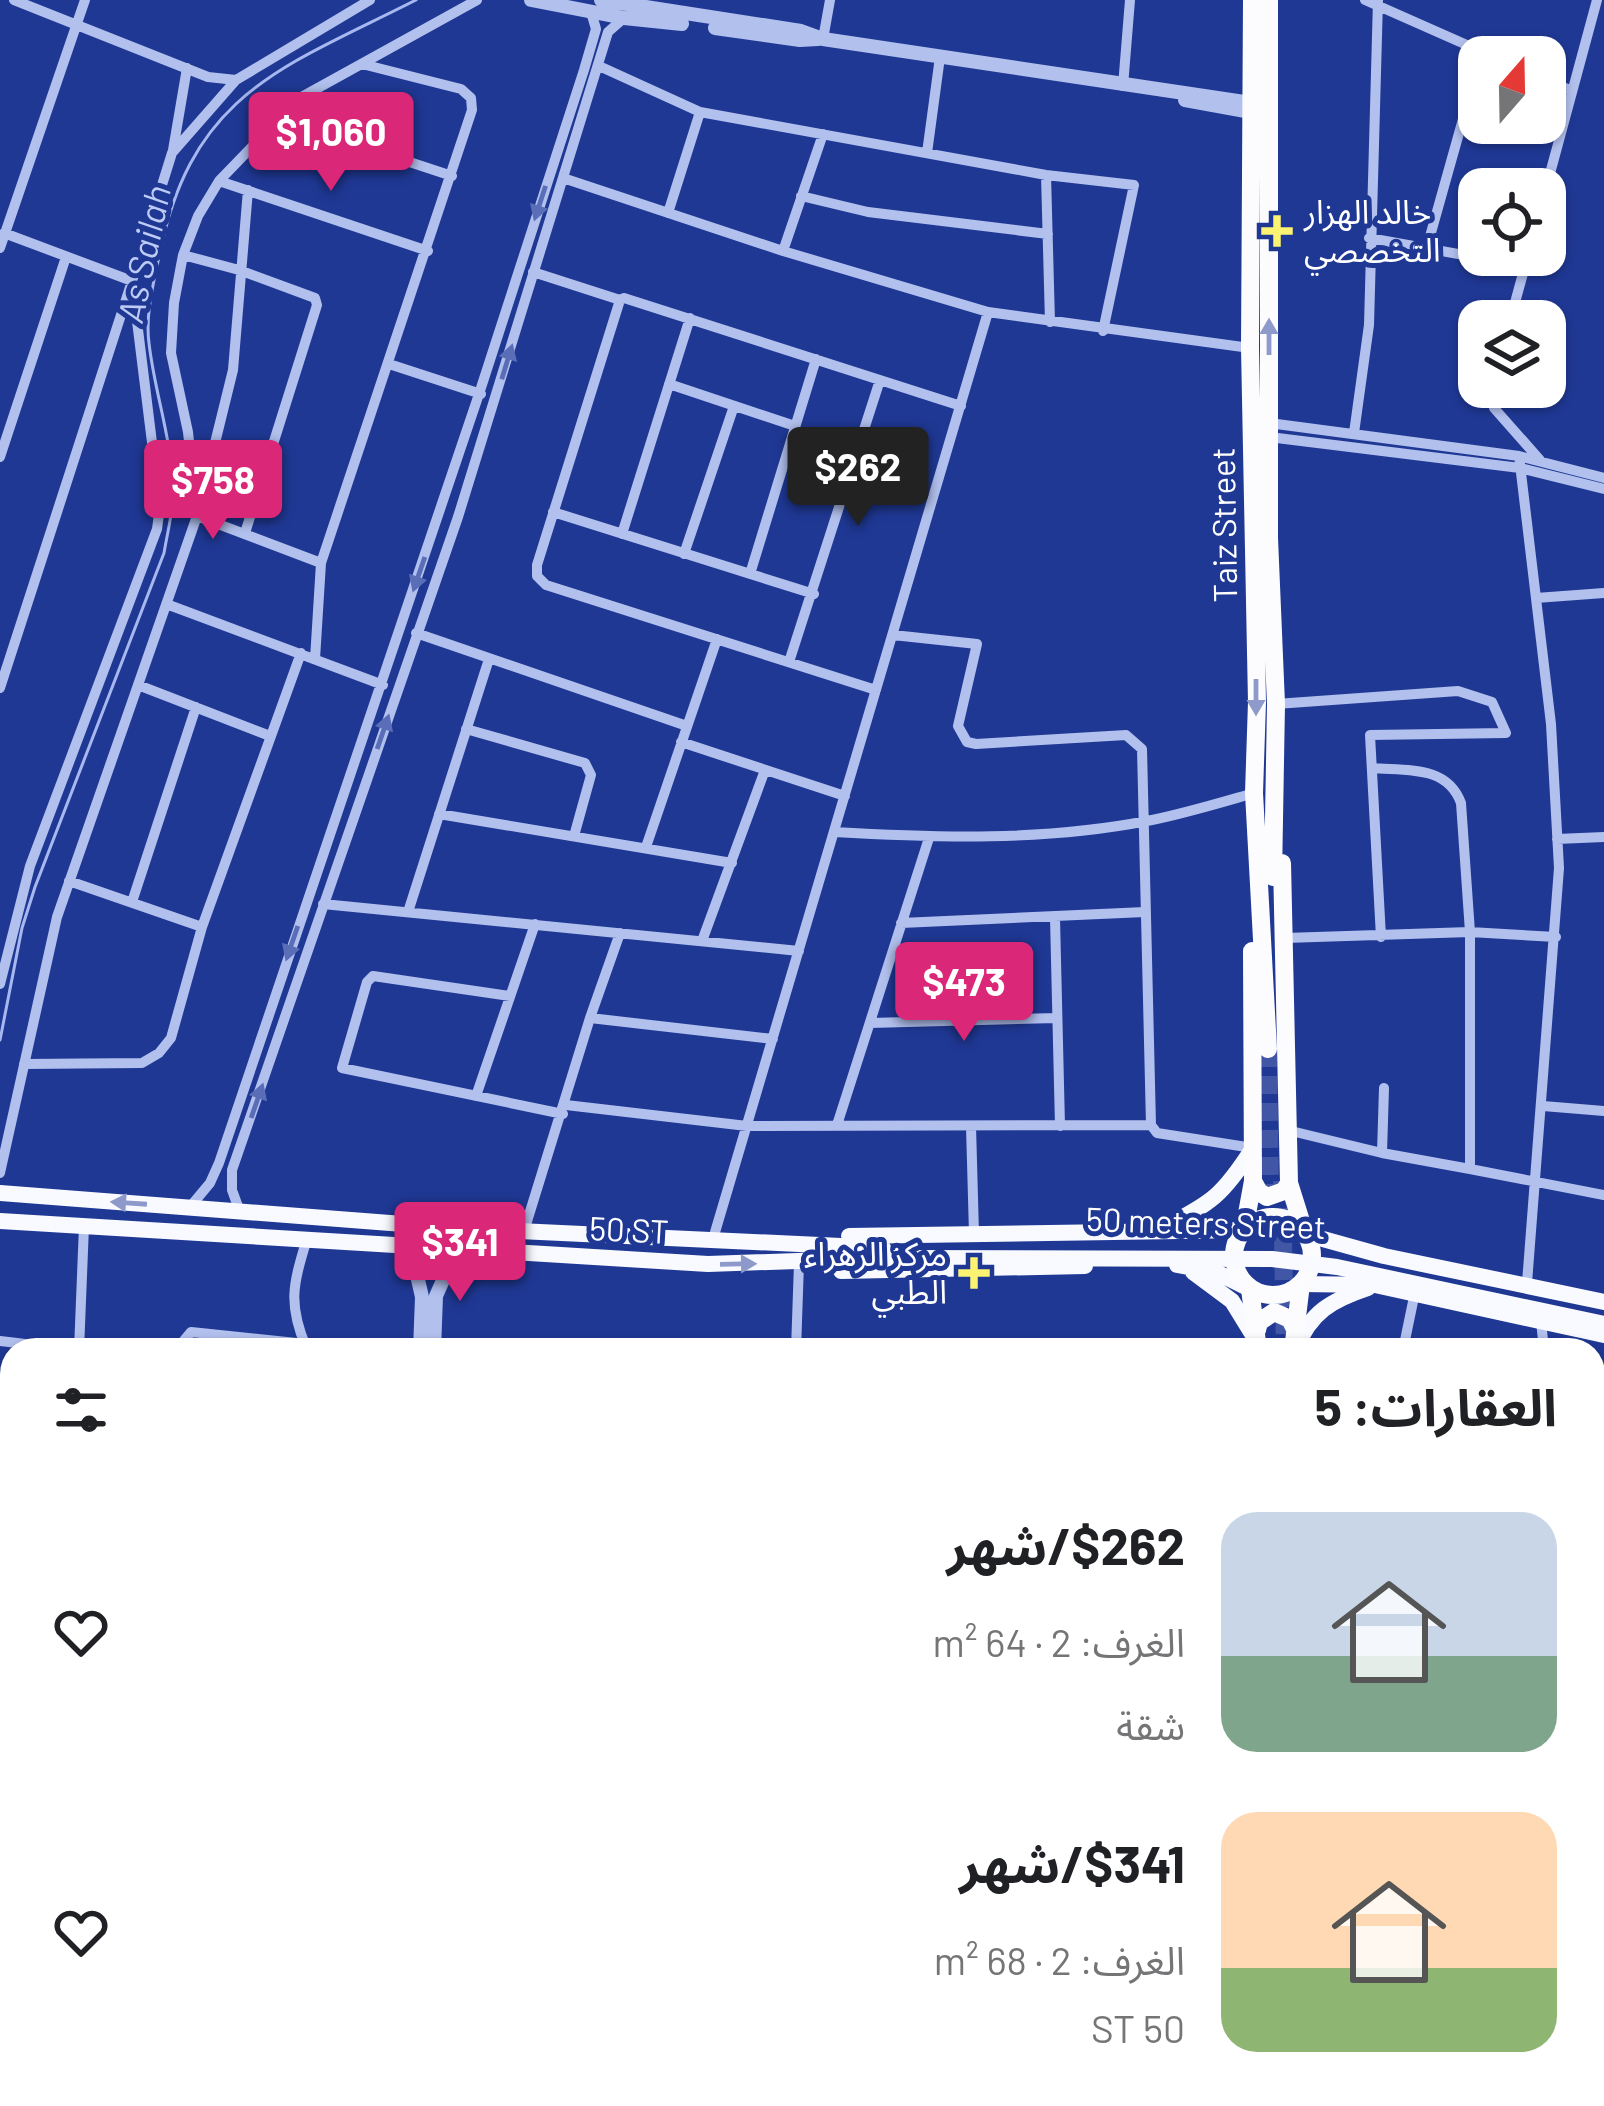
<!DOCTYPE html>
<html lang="ar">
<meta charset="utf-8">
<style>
body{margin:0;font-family:Barlow,"Noto Sans Arabic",sans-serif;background:#f2f2f2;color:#202124;direction:rtl;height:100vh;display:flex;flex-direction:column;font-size:45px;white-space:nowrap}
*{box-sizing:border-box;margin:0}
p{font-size:39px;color:#757577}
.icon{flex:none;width:66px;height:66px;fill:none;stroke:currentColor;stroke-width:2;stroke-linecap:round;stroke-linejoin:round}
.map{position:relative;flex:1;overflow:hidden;direction:ltr}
.drawer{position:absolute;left:0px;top:1338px;width:1605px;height:768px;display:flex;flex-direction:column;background:#fff;border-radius:36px 36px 0 0;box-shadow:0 3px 9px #0004;direction:rtl}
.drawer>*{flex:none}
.needle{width:78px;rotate:20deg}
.tools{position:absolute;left:1458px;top:36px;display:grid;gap:24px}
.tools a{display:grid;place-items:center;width:108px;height:108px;border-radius:24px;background:#fff;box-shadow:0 3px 9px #0004;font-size:60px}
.price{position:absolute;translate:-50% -102px;padding:0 27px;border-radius:12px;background:#db2777;color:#fff;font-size:39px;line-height:78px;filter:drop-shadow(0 3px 6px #0008)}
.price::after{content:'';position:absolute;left:50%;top:72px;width:36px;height:27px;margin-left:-18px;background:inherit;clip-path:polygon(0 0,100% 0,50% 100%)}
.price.on{background:#222;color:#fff}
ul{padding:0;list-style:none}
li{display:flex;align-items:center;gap:36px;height:300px;padding:0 48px}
li span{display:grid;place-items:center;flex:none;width:336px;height:240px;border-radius:36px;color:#555}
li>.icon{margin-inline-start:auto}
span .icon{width:144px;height:144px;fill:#fffc;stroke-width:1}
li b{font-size:51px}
h2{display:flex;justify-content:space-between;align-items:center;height:144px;padding:0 48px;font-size:51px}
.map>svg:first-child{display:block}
</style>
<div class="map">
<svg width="1604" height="2106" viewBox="0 0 1604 2106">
<rect width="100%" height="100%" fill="#1f3894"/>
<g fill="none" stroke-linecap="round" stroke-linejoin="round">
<path stroke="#a6b8ef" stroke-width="3" d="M0,1040L22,928L35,887L164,553C168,529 175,504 173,480C170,434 154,389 149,343C145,314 154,281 160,252C193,92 284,67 416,0"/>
<path stroke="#4156a4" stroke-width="18" stroke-dasharray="18 9" stroke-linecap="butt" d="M1268,1049L1270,1200
M1282,1181L1285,1350"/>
<path stroke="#b2c0ee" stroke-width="10" d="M14,0L208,77L236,80
M1365,0L1494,57
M823,39L830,0
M599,66L700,112
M1545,79L1572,91
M1123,86L1130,0
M276,118L452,176
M173,150L187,68
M927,153L940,57
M1046,175L1050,322
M563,178L783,251L988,312L1250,348
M219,181L428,251
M248,190L233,370L197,516L321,563
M1545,192L1597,0
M801,196L868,212L1048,234
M668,213L700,112L1046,175L1134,185L1103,331
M1369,238L1525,266
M1427,247L1479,62
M0,248L85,0
M783,251L823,134
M183,255L239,270L315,298L317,305L245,533
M533,272L620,300
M1510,321L1528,255
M389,364L481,394
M669,384L795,426
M1492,387L1494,408L1540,460
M1269,423L1519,456L1604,478
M1354,433L1369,325L1378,0
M1269,437L1520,468L1604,489
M1519,456L1551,724L1559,868L1527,1283
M0,457L66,257
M553,512L814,594
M622,534L690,318
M684,554L734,406
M750,574L816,359
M1536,598L1604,593
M169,605L383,685
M416,633L687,726
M893,635L977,644L958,726L967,742L976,744L1126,735L1142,749L1151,1125
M315,659L321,563L472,110L471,98L461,89L362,64
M789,662L880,380
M138,685L270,736
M0,688L132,281L4,233
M876,690L546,585L537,576V565L620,300L624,298L961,406
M1276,704L1458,691L1492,702L1506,733L1370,735L1381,937
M466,729L585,763L591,775L574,836
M681,742L845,796
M1372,768C1407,771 1447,765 1461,803L1470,932V1169L1382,1153L1384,1088
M439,814L732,863
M834,832C938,838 1044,841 1147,821C1183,814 1219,803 1254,793
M1557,839L1604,837
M646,847L717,639
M69,881L202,927
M132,902L196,707
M323,904L799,951
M408,912L489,659
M1055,918L1060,1126
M901,923L1145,912
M1285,938L1470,932L1556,937
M702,941L765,770
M0,984L30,866L157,529L160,507L132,281L172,153L236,80L370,0
M510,996L373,976L367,982L342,1068L563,1114
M590,1018L773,1039
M870,1023L1057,1018
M24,1064L142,1063L159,1053L171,1038L202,927L301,653
M476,1096L535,924
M566,1105L747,1126L1151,1125L1157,1133L1253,1148
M1543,1106L1604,1111
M837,1125L929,838
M971,1126L974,1234
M1287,1130L1382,1153
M1470,1169L1604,1195
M0,1173L57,917L197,516L188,432L171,353L174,303L183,255L198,216L219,181L298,99L477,0
M190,1207L210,1183L219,1163L479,394L584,70L596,29L591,12
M240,1212L232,1190V1170L458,517L608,32L624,18
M524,1231L590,1018L620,933
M713,1239L988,312
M306,1242C293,1285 288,1304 306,1347
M1541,1321L1544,1350
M0,1341L76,1350
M79,1350L84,1226
M176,1350L191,1332L306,1344
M796,1350L799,1263
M1403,1350L1415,1292
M1593,1432H1604
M0,1721L12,1722
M1593,1726L1604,1729
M1593,1848L1604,1867
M0,1921L12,1923
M1593,1921L1604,1884
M0,2023L12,2027
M1593,2076L1604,2079
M1159,2094V2106
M1413,2094V2106
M46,2106L47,2094
M215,2106L217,2094
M305,2106L306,2094
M514,2106L515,2094
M612,2106V2094
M703,2106V2094
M786,2106L787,2094
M883,2106V2094
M1537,2106L1540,2094"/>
<path stroke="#b2c0ee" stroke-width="14" d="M531,0L624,18L682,24
M601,0L801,31L823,39L1251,103
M715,28L800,40L818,39
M1185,100L1251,112
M411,1249L422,1297L420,1350
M434,1350L436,1296L456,1251
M399,2106L400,2094
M409,2106V2094"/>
<path stroke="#f9faff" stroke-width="16" d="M0,1193L455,1228L883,1248
M0,1221L708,1264L883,1258
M1162,1228C1212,1203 1223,1195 1253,1148
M1305,1234L1384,1256L1604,1302
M849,1236L1244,1230
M1177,1265L1216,1272L1250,1289
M841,1271L1085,1266
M1193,1272L1232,1301L1256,1340
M1301,1284L1375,1285L1604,1335
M1296,1349C1310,1312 1332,1300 1368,1288"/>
<path stroke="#fcfcff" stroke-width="18" d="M1252,0L1250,348L1257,702L1254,793L1268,1049
M1269,0V538L1276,704L1273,877
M1282,863L1289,1183L1305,1234
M1253,1181L1259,1192L1267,1197L1284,1191L1289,1183
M1234 1256a39 39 0 1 1 78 0a39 39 0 1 1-78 0Z
M1244,1230L1253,1181L1252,951
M1250,1289L1258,1350
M1257,1330L1259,1322L1274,1312L1290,1319L1294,1327
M1293,1350L1301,1284
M1280,2094V2106
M1297,2094V2106"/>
<path stroke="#f9faff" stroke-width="16" d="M883,1258L1272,1259L1337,1267L1604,1324"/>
</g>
<defs><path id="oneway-solid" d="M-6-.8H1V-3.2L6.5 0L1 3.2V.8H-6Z" transform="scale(3)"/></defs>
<g fill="#5a6eb8">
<use href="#oneway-solid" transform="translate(540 203) rotate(108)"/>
<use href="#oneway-solid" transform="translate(507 362) rotate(-73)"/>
<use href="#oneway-solid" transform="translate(419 574) rotate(109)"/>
<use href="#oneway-solid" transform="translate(383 732) rotate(-71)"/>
<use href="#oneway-solid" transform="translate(292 943) rotate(109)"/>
<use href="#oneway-solid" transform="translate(257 1101) rotate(-71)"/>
</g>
<g fill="#8e9aca">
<use href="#oneway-solid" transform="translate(1269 337) rotate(-90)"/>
<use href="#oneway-solid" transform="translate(1256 697) rotate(90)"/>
</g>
<g fill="#8c99ca">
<use href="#oneway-solid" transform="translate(129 1203) rotate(-176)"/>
<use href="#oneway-solid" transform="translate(738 1264) rotate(-1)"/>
</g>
<g fill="#fcf372" stroke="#1f3894" stroke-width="4.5">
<path d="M1271 213h12v12h12v12h-12v12h-12v-12h-12v-12h12z"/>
<path d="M968 1255h12v12h12v12h-12v12h-12v-12h-12v-12h12z"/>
</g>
<g text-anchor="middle" stroke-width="10" stroke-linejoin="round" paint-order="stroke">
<g font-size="33" fill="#fff" stroke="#1f3894" text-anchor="start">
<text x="1304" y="224">خالد الهزار<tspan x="1304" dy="38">التخصصي</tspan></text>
<text x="947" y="1266" text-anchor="end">مركز الزهراء<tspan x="947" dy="38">الطبي</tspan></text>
</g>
<g font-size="33" fill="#fff" stroke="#1f3894">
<text transform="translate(1224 525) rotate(-91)" y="12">Taiz Street</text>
<text transform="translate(1206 1223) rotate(2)" y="12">50 meters Street</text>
<text transform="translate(629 1230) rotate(3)" y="12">50 ST</text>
</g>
<g font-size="36" font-style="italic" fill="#becbf5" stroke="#1f3894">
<text transform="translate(144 254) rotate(-78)" y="13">As Sailah</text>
</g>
</g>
</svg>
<div class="tools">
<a><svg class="needle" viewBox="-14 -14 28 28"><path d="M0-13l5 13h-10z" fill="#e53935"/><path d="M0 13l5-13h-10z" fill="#757577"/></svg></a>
<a><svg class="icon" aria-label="locate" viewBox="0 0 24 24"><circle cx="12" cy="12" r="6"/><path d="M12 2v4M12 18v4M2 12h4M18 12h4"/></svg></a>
<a><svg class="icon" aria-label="layers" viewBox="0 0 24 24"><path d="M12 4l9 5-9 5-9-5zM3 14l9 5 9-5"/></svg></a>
</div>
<b class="price" style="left:331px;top:194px">$1,060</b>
<b class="price on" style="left:858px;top:529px">$262</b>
<b class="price" style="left:213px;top:542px">$758</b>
<b class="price" style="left:964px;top:1044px">$473</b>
<b class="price" style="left:460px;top:1304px">$341</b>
<section class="drawer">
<h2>العقارات: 5<svg class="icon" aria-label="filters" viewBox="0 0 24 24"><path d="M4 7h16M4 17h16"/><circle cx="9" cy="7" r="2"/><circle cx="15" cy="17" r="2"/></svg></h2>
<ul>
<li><span style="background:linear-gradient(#c9d6e8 60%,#7fa58c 0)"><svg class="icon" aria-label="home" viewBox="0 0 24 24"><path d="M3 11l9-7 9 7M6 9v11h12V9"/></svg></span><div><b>$262/شهر</b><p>الغرف: 2 · 64 m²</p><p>شقة</p></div><svg class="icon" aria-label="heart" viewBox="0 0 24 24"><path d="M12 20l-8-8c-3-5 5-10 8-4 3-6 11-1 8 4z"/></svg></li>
<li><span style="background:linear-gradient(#ffd9b3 65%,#8fb573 0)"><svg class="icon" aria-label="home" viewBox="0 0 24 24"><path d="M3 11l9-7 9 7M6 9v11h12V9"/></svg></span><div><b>$341/شهر</b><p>الغرف: 2 · 68 m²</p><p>50 ST</p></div><svg class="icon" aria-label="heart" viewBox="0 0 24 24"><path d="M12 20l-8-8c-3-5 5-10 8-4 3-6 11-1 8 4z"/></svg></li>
</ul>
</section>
</div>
